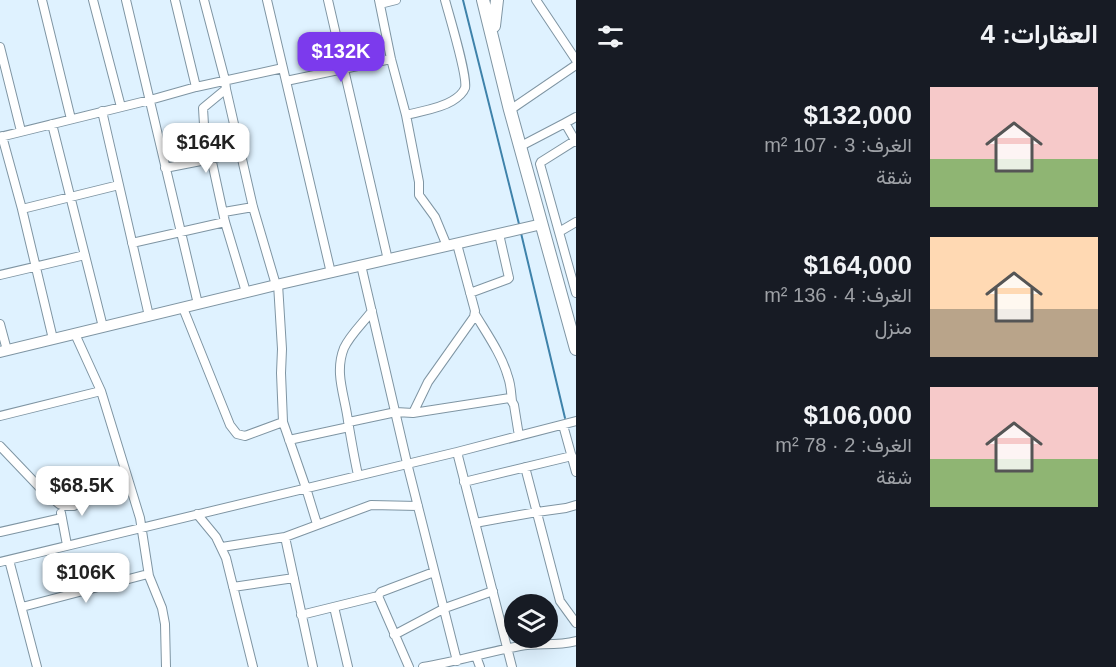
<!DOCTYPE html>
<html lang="ar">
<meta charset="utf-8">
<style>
body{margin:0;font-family:Arial,Vazirmatn,sans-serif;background:#242831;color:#f1f3f6;direction:rtl;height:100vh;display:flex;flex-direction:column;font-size:22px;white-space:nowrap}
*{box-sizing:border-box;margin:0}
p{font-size:20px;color:#9ea1a6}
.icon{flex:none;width:33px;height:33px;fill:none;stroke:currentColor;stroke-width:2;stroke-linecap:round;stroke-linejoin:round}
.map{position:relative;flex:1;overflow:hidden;direction:ltr}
.side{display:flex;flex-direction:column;background:#171b24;width:540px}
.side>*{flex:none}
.tools{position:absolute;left:504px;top:594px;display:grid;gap:12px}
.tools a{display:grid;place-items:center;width:54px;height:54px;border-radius:50%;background:#171b24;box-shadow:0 6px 24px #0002;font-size:30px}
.price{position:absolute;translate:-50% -51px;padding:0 14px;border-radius:12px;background:#fff;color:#222;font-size:20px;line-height:39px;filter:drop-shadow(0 2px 3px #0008)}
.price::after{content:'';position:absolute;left:50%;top:36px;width:18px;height:14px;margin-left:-9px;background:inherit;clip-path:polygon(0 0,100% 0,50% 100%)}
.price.active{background:#7c3aed;color:#fff}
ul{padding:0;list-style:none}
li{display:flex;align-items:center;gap:18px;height:150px;padding:0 18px}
li span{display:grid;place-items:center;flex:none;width:168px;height:120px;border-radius:0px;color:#555}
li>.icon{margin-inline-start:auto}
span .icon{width:72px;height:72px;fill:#fffc;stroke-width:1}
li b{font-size:26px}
h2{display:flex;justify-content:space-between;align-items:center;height:72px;padding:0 18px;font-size:26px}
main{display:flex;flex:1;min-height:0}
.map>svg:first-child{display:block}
</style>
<main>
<section class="side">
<h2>العقارات: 4<svg class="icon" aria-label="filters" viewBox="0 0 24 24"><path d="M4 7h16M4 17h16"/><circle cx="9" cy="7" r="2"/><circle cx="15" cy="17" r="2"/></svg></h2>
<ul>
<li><span style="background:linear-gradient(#f6c9c9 60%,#8fb573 0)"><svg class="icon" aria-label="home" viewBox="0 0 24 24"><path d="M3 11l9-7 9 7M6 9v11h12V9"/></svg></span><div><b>$132,000</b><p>الغرف: 3 · 107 m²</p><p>شقة</p></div></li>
<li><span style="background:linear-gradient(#ffd9b3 60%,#b9a48a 0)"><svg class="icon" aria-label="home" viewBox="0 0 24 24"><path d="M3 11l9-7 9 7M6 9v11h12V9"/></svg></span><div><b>$164,000</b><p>الغرف: 4 · 136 m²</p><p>منزل</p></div></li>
<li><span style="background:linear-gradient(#f6c9c9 60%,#8fb573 0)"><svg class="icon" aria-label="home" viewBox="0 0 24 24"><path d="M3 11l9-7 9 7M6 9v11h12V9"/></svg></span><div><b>$106,000</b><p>الغرف: 2 · 78 m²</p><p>شقة</p></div></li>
</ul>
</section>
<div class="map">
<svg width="576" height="667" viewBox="0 0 576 667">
<rect width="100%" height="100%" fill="#dff2ff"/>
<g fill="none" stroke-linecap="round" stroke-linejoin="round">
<path stroke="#3e82aa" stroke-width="2" d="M463,0L519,224
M521,233L565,418"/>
<defs>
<path id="minor" d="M42,0L71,119
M93,0L121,107
M126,0L198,304
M175,0L196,87
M204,0L225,80L226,89L253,207L276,285
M267,0L331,273
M328,0L388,260
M379,0L391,59L406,115L419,182V195L435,217L447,246
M536,0L576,60
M380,4L396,0
M0,47L21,131
M286,81L391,59
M226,89L203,108L204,125L225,222L246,292
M510,110L576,65
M102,111L149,316
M406,115C421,111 439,109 452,101C457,98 463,93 465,88C468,77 449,15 445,0
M565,123L576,117
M52,124L103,327
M2,136L22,209L53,339
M0,137L150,100L196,87L283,68
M576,140L541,162L540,164L576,293
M519,147L565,123L576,142
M165,168L211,159L241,152
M22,209L119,185
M224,212L253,207
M559,232L576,222
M132,243L225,222
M361,265L407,463L457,661
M0,275L85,255
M278,284L282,349L281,373L283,422L306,488L317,524
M470,293L508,279L509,278L499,234
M183,308L230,425L237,434L245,436L283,422
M475,314C487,334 502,355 508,377C511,385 511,393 512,401
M0,324L7,350
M75,334L101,391L140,518L149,576L162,608L165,624L166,667
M413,413L510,398L514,405L519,436
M0,416L101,391
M349,422L396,412L413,413L428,382L474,317L475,311L457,244
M563,425L576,472
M289,440L349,427
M0,446L42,490L59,504L64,506H74L105,486L128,480
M457,452L512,667
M525,467L560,601L576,623
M358,475C354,457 351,439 348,421C345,396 334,373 344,348C350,335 363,323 372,311
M464,482L572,456
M61,513L67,545
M197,514L216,537L226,558L253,667
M475,523L537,512L566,508L576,505
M0,532L62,518
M285,537L313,667
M222,547L285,537L371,505L418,506
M9,560L37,667
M0,562L457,452L576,421
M233,587L294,578
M22,607L144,575
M334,607L348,667
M301,615L378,596
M394,635L445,608L493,591
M476,656L480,667
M409,667L378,596L381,592L434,572
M423,667C456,662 487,652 520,646C539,643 557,646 576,641"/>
<path id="major" d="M0,352L276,285L542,224"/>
<path id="highway" d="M483,0L510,110L576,349
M494,26L497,0"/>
</defs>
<use href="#minor" stroke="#7f95a3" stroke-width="10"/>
<use href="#major" stroke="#7f95a3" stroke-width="12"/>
<use href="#highway" stroke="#7f95a3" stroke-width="14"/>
<use href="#minor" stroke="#fff" stroke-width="8"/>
<use href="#major" stroke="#fff" stroke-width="10"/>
<use href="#highway" stroke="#fff" stroke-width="12"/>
</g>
</svg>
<div class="tools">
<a><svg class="icon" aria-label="layers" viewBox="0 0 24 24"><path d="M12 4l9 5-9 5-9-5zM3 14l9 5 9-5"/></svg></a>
</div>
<b class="price active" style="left:341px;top:83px">$132K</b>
<b class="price" style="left:206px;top:174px">$164K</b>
<b class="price" style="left:82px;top:517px">$68.5K</b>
<b class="price" style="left:86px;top:604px">$106K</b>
</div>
</main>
